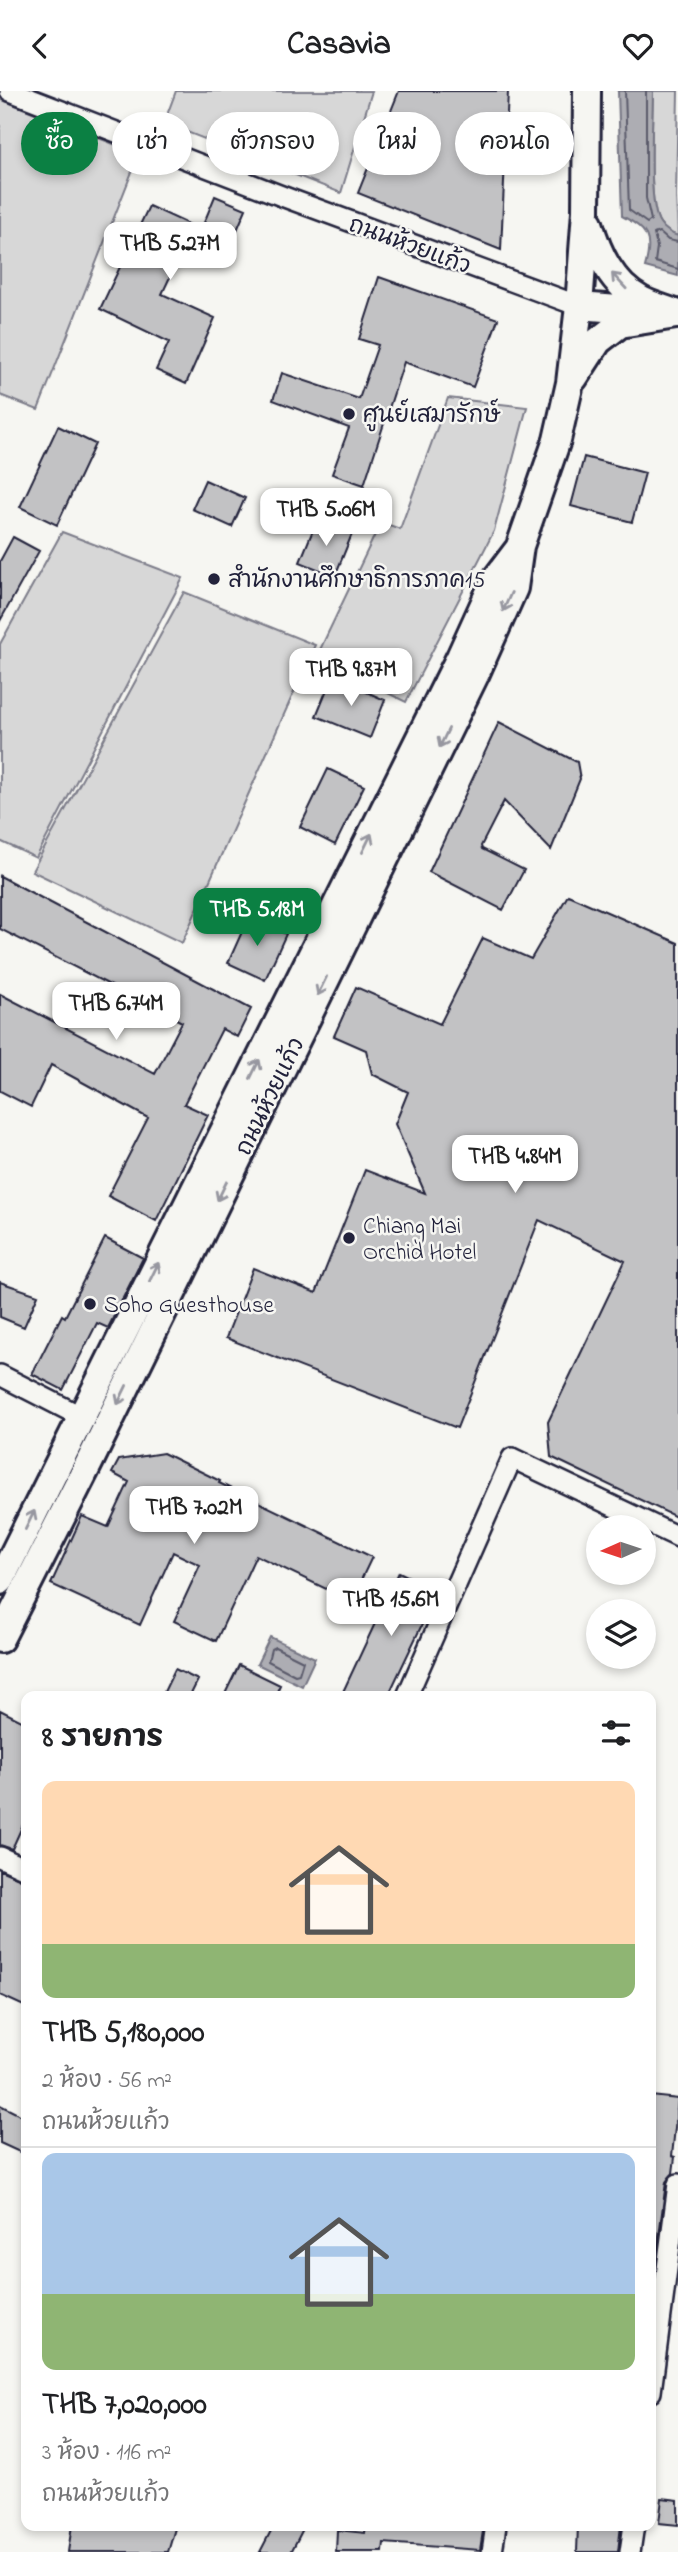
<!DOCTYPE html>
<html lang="th">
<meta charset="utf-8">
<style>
body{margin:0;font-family:"Indie Flower","Playpen Sans Thai",sans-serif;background:#f2f2f2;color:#202124;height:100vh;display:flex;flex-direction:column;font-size:26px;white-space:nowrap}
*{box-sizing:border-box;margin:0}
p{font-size:23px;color:#757577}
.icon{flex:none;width:38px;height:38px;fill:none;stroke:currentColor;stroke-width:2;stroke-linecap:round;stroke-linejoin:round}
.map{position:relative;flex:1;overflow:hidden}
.details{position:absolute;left:21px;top:1600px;width:635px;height:840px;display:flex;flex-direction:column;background:#fff;border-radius:14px;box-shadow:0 4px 10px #0003}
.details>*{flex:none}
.banner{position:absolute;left:21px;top:21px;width:637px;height:63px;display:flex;gap:14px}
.needle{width:46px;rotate:267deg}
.controls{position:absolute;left:586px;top:1424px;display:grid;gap:14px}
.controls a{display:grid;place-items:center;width:70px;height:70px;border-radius:50%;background:#fff;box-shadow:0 4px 10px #0003;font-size:35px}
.price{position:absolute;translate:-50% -60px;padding:0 16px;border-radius:14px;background:#fff;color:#222;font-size:23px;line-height:46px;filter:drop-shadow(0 2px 4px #0008)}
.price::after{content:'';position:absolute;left:50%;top:42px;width:21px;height:16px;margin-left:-10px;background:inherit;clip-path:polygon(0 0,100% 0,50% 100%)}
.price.selected{background:#0b8043;color:#fff}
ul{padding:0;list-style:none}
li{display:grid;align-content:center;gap:14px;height:371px;padding:0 21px}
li+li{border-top:2px solid #e0e0e0}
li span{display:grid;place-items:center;height:217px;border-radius:14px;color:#555}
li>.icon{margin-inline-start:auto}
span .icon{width:126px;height:126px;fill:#fffc;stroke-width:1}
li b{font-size:30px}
h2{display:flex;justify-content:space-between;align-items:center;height:84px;padding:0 21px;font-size:30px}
.chip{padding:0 24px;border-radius:32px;background:#fff;box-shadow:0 4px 10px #0003;font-size:24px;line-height:63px}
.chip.selected{background:#0b8043;color:#fff}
header{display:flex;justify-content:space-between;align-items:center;height:91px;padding:0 21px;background:#fff;font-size:32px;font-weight:700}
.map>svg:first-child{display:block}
</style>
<header><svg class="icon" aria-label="back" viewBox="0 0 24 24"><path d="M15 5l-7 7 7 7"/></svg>Casavia<svg class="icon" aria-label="heart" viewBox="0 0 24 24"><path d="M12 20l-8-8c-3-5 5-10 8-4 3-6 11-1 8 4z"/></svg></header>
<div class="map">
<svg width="678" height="2461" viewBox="0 0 678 2461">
<rect width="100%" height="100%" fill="#f6f6f2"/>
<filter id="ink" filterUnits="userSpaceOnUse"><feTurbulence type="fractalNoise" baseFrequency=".0143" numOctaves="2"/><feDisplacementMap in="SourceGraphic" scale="14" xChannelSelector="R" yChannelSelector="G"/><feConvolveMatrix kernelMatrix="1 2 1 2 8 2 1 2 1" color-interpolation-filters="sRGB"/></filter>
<g filter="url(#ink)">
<path fill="#d7d7d7" stroke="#7c7c89" stroke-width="2" d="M176,0H372L341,102L164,32Z
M653,0H678L676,106L678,145C672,143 664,138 660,132C647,115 653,25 653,0Z
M0,8L139,63L38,319L0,304Z
M448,307L527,316L494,440L406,611L316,567L381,431L400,438Z
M62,441L183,487L36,767L0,750V553Z
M184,501L315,554L182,852L32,780Z"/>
<path fill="#adadb3" stroke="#757583" stroke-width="2" d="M618,0H653C653,26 647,115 660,132C664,138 672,143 678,145V185L645,176C653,147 648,138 622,125Z
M270,1546L315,1567L302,1595L257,1573Z"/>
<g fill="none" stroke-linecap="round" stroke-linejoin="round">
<path stroke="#5a5a6b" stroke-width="2" d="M625,0L629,119L647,132L651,129L646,107V0
M678,151L668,149L659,141L654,143L657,156L655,171L678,178
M275,1556L303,1570L299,1583L295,1584L268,1570L271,1558Z"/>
</g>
<path fill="#c2c2c4" stroke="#22223b" stroke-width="2" d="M399,0H508L501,159L358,102Z
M215,105L246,118L223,172L184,156L162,203L215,227L186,293L156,279L169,251L100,218L149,115L201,139Z
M379,186L498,228L473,296L404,271L364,394L332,383L349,337L273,309L282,282L359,308L378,254L359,248Z
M58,335L95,353L57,434L20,416Z
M584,366L645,382L632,431L571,415Z
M205,389L245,407L232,436L192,418Z
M317,429L352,443L335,485L300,471Z
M13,446L39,460L0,530V470Z
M332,586L385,609L370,647L316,625Z
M499,631L577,671L580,688L551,759L504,710L481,755L482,758L524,779L503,819L429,781Z
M328,678L364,695L335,754L300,736Z
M0,785L251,918L237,946L222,938L184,1013L208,1024L156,1130L108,1105L148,1027L51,974L31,1016L0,1000V903L155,983L182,931L0,838Z
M568,804L678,852V1427L551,1366L548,1331L625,1170L539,1129L457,1337L226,1247L253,1177L316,1202L365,1079L425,1102L395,1033L408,1001L372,983L366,959L334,945L356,896L440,933L483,847L531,868Z
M249,825L286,843L265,889L228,872Z
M105,1147L143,1167L108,1237L97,1232L63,1299L32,1283L62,1224L65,1226Z
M0,1191L38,1204L24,1236L0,1226Z
M163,1362L220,1390L219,1392L372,1466L351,1510L256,1464L216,1550L174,1530L200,1474L173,1461L140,1534L51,1493L82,1425L108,1436L129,1391L112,1382L119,1369Z
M399,1481L438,1500L388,1605H341Z
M239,1574L280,1594L275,1605H224Z
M175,1578L198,1589L190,1605H162Z
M0,1619L26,1632V1727L12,1758L0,1754Z
M0,1779L26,1790V1916L0,1904Z
M651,2005L678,2008L672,2065L675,2066L673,2082L666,2091L655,2176H651Z
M0,2014L26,2027V2064L0,2052Z
M662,2407L678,2409V2434L659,2432Z
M72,2434H176L168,2461H68Z
M274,2434H305L291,2461H260Z
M366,2434H484L480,2459L384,2452L383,2461H336L337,2439L365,2442Z
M578,2434H621L618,2461H577Z"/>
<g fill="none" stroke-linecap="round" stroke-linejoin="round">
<defs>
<path id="minor" d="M10,0L287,107L579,215
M0,1284L82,1326
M407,1605L512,1367L678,1446
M0,1766L26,1778
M651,2301L678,2093
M492,2461L496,2434
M630,2461L634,2434"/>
<path id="secondary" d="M589,132C598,163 612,193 641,209C652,215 666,218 678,223
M579,215L644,220
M574,287L598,250L620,233L676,224
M0,1490L460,566L495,489L517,460
M0,1548L89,1372L476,582L514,497L520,455L557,349L570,292L579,215L586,120L587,0"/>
</defs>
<use href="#minor" stroke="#22223b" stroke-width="24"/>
<use href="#secondary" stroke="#22223b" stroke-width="32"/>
<use href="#minor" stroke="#f6f6f2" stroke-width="19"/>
<use href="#secondary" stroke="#f6f6f2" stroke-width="26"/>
</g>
<defs><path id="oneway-shaft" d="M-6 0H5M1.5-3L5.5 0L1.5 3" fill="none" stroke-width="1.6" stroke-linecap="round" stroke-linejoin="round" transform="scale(1.75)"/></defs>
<g stroke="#9797a0">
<use href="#oneway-shaft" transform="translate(619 190) rotate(-133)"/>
<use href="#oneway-shaft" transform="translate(507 511) rotate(114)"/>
<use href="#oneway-shaft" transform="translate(444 647) rotate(116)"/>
<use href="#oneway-shaft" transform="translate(367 752) rotate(-64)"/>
<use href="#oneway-shaft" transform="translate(322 895) rotate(116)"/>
<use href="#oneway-shaft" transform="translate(255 978) rotate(-64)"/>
<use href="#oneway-shaft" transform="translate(222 1100) rotate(116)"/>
<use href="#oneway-shaft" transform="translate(154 1181) rotate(-64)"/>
<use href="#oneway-shaft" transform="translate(122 1304) rotate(116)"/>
<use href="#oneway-shaft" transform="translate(30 1429) rotate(-64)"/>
</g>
</g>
<g fill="#22223b" stroke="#f6f6f2" stroke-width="2.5">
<circle cx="349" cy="323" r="7"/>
<circle cx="214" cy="488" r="7"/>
<circle cx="349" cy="1147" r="7"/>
<circle cx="90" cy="1213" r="7"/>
</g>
<g text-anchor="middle" stroke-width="5" stroke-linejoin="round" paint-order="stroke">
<g font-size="23" fill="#22223b" stroke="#f6f6f2">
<text transform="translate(410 153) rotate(20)" y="8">ถนนห้วยแก้ว</text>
<text transform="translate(269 1005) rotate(-64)" y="8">ถนนห้วยแก้ว</text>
</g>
<g font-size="23" fill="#22223b" stroke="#f6f6f2" text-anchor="start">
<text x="363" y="331">ศูนย์เสมารักษ์</text>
<text x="228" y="496">สำนักงานศึกษาธิการภาค15</text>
<text x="363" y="1142">Chiang Mai<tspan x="363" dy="26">Orchid Hotel</tspan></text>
<text x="104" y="1221">Soho Guesthouse</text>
</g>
</g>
</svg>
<div class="controls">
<a><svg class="needle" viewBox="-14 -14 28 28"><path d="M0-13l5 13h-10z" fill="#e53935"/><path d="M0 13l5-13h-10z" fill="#757577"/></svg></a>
<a><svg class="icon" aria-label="layers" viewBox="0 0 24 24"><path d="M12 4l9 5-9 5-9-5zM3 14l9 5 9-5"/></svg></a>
</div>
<b class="price" style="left:170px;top:191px">THB 5.27M</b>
<b class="price" style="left:326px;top:457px">THB 5.06M</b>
<b class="price" style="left:351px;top:617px">THB 9.87M</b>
<b class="price selected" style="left:257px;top:857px">THB 5.18M</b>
<b class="price" style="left:116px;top:951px">THB 6.74M</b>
<b class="price" style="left:515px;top:1104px">THB 4.84M</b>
<b class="price" style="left:194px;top:1455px">THB 7.02M</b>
<b class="price" style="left:391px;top:1547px">THB 15.6M</b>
<div class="banner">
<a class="chip selected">ซื้อ</a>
<a class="chip">เช่า</a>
<a class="chip">ตัวกรอง</a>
<a class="chip">ใหม่</a>
<a class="chip">คอนโด</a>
</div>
<section class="details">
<h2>8 รายการ<svg class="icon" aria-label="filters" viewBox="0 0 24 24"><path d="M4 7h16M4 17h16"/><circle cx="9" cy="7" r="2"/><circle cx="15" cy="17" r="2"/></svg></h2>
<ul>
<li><span style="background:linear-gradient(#ffd9b3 75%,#8fb573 0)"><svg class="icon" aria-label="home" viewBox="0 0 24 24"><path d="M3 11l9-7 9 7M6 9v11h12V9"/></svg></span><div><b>THB 5,180,000</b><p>2 ห้อง · 56 m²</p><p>ถนนห้วยแก้ว</p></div></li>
<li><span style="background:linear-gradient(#a9c7e8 65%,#8fb573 0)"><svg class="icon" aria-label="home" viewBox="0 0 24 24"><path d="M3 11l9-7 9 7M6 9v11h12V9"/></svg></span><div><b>THB 7,020,000</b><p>3 ห้อง · 116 m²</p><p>ถนนห้วยแก้ว</p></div></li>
</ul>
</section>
</div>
